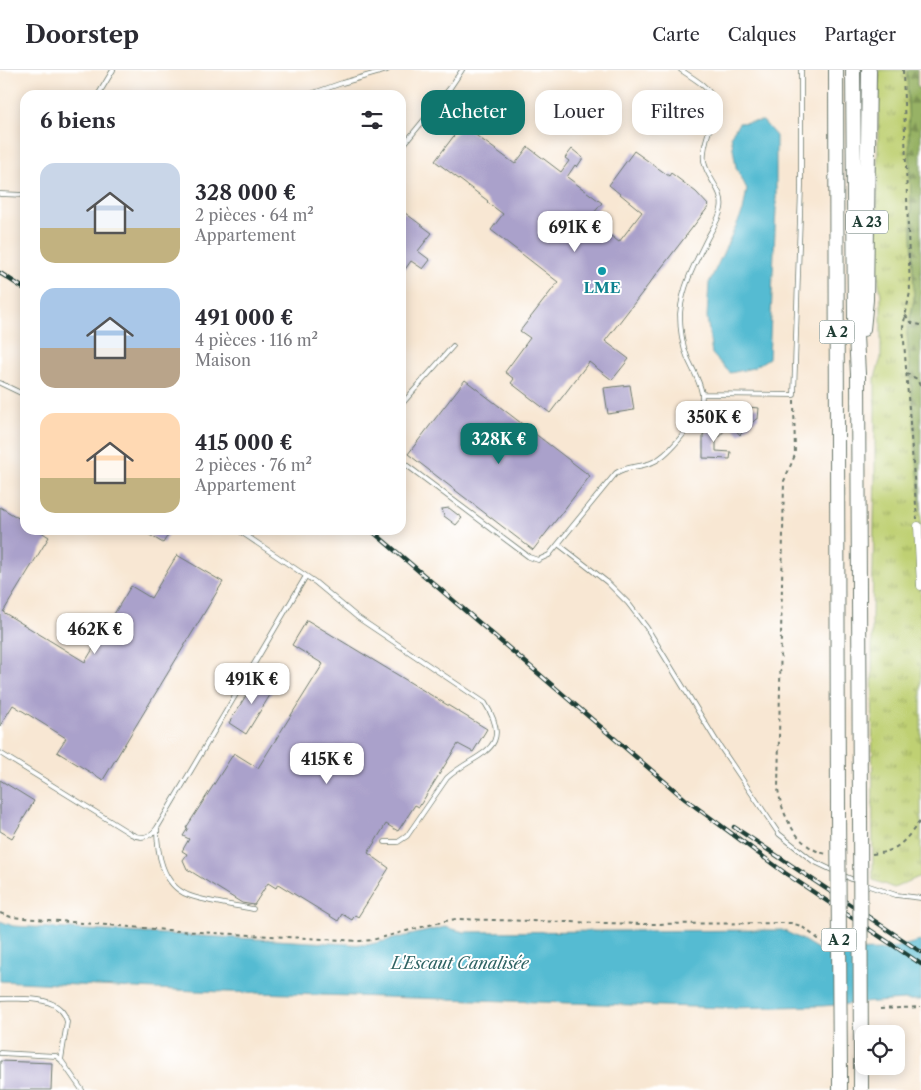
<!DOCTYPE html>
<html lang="fr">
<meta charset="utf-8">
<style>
body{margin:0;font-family:"Libre Caslon Text",serif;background:#f7f7f7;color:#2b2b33;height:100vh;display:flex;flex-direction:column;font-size:19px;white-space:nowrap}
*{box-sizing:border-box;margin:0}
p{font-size:16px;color:#7c7c81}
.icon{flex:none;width:28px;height:28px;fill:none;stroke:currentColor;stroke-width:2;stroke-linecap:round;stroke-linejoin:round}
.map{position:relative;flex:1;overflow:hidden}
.drawer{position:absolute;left:20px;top:20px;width:386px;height:445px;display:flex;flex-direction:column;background:#fff;border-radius:15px;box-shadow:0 2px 12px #0003}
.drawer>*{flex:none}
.guide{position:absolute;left:421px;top:20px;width:424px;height:45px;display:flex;gap:10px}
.fabs{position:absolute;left:855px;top:955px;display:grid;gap:10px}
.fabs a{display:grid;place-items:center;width:50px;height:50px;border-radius:10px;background:#fff;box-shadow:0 2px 12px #0003;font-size:25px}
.price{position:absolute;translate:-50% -42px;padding:0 11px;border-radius:10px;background:#fff;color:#222;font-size:16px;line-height:32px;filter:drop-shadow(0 1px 2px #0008)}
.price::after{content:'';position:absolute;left:50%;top:30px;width:15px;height:11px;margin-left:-8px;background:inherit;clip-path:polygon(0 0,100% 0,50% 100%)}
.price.on{background:#0f766e;color:#fff}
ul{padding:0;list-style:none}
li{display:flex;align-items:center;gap:15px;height:125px;padding:0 20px}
li span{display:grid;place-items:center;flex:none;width:140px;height:100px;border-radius:15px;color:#555}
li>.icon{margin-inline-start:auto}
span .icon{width:60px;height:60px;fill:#fffc;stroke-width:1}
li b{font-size:21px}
h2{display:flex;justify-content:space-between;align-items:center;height:60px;padding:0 20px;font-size:21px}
.chip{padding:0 18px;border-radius:15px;background:#fff;box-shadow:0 2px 12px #0003;font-size:18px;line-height:45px}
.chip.on{background:#0f766e;color:#fff}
header{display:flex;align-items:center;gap:30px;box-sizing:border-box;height:70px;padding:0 25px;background:#fff;border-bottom:1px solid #e1e1e2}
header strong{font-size:24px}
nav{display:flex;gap:28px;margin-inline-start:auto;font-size:18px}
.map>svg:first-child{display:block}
</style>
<header>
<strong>Doorstep</strong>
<nav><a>Carte</a><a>Calques</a><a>Partager</a></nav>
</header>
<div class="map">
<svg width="921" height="1020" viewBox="0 0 921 1020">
<defs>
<pattern id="grass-tufts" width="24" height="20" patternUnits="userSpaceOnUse" patternTransform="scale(1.25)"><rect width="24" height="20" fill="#bfd073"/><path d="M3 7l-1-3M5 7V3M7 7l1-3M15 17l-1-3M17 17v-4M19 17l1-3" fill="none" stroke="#9baa5f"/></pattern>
<pattern id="forest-firs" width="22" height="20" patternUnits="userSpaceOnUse" patternTransform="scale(1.25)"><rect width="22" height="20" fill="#97b265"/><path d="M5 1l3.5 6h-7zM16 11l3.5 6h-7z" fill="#7b9254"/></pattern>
</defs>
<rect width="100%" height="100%" fill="#fff"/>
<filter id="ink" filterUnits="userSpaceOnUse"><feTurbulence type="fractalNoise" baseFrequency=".02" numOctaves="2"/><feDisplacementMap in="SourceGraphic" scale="10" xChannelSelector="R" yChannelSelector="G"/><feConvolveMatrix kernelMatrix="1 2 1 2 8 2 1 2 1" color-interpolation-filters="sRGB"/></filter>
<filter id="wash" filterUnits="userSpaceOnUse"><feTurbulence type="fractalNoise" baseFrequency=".0096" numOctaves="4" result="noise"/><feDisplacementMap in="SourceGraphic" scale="20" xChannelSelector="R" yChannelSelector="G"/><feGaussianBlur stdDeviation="1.12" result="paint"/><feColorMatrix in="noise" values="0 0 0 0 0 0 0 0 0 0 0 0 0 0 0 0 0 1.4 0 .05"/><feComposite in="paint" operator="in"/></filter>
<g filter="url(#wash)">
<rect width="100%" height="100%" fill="#f8e7d3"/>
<path fill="url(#grass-tufts)" stroke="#6f8654" d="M879,0H907L914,229L907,263L921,440V806L894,818L873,810L872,544L875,407V307L881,288V225L876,197Z"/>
<path fill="url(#forest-firs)" stroke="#5b784c" d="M907,0H917V16L921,21V440L907,262L914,229Z"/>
<path fill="#54bbd2" stroke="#3a7c83" d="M763,51L776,66V139L769,288L753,298L730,303L712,284L707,247L709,213L743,141L747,119L736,97L731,65L739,53Z
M0,851L13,856L367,875L445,857L464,862L782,860L803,870L821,881L885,880L921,871V930H903L822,936L726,938L196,921L0,911Z"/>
<g id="blocks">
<path fill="#aaa1cb" d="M462,55L515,94L528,77L561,102L569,91L565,88L572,79L583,88L577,97L575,95L567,107L602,133L589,149L619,172L642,142L609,115L634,81L669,106L671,103L696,122L709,136L605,271L629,289L612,310L589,292L550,343L511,313L514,309L505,302L530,268L520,261L558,212L491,160L503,144L487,132L488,131L435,91Z
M401,140L432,163L418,181L430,190L423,199L411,191L401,205Z
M465,310L590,406L533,480L408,384Z
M630,315L634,340L608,344L604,318Z
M748,337L759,338L758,349H756L740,365L731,355L747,340Z
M718,351L726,359L716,370V381L731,382L730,389L703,388V365Z
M0,437L25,452V460H38L49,467L3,542L85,592L131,516L151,528L177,485L223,512L103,710L57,682L66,668L13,635L0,656Z
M449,438L462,448L456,455L444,446L442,439Z
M141,460H171L163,473Z
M307,550L487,659L473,682L458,674L419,737L415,735L398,761L386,754L368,783L389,798L358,847L355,845L352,850L342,844L338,851L278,814L276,818L268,813L254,835L242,833L187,799L183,790L187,784L182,781L189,769L183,766L188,758H186L234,683L258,698L323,594L292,575Z
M258,606L275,617L246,664L229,653Z
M0,710L34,731L12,768L0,761Z
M0,991L52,993L51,1020H0Z"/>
</g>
</g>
<g filter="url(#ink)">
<use href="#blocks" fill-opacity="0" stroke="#6b786c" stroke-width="1"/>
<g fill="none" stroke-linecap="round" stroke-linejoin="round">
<defs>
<path id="service" d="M681,0C691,7 707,15 712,27C719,48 701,70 704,91C706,108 725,121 721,139C719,149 713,158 708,167C696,191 682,216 680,244C680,260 682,275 688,289C693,300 700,311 702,324
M98,25L113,0
M308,25L342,13L387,0
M401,78L450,18L462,0
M0,124L25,125
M0,313L25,325
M401,335L453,276
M401,391L529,487L538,490L549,485L616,403C627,395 641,398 653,392C668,386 690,357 698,343C701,337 702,330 702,324L794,325L801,117V0
M238,460L315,512L357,547L485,633C516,682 475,682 447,708L407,766L398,772H385
M558,474L607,512L628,533L647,558L717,672L779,764L813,791L836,802
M0,683L131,764C140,769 150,768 157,758L306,506
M157,758C157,782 162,815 188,825C206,832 234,835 253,839
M842,805L856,811
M863,814L896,825L921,828
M0,929C21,929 61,924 67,952L61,990
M0,983L56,986L61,990L82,1020"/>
<path id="minor" d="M918,456L921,516"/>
<path id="motorway" d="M836,0L838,741
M853,0L855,247L858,304L860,742
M863,259L866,230L869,0
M861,999V1020
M840,1000V1020"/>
</defs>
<use href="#service" stroke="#6b786c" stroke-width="5.5"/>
<use href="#minor" stroke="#6b786c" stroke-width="9"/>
<use href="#motorway" stroke="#6b786c" stroke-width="16"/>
<path stroke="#6b786c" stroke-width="2" stroke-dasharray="4 4" stroke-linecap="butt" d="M903,0L910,222L903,257L917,449
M905,245L912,253L921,255
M906,303L917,309L921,318
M794,330L795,385L784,411L778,719C782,746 798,779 827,784
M872,784C899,782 905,770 921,750
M0,843L11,847L179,861L360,871L372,870L445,851L456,849L642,854L791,853L801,856L825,874
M880,939L921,937"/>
<use href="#service" stroke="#fff" stroke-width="4"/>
<use href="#minor" stroke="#fff" stroke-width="8"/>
<use href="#motorway" stroke="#fff" stroke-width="14"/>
<defs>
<path id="rail" d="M0,203L25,219
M371,460L685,729L785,803L921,894
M734,757L921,882"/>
</defs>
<use href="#rail" stroke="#1f3d34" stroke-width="4.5"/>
<use href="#rail" stroke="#fff" stroke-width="2.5" stroke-dasharray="8" stroke-linecap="butt"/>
<defs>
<path id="motorway-bridge" d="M838,741L840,1000
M860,742L861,999"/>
</defs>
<use href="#motorway-bridge" stroke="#6b786c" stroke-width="16" stroke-linecap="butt"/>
<use href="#motorway-bridge" stroke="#fff" stroke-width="14"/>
</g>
</g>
<circle fill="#0f9aa8" stroke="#fff" stroke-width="2" cx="602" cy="201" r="5"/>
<g text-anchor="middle" stroke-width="4" stroke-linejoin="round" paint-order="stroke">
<g fill="#fff" stroke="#627771" stroke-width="1">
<rect x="846" y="140.5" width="42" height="23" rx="4"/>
<rect x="819.5" y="250.5" width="35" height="23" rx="4"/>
<rect x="821.5" y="858.5" width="35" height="23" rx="4"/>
</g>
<g font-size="14" font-weight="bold" fill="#1f3d34">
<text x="867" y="157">A 23</text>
<text x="837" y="267">A 2</text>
<text x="839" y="875">A 2</text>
</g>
<g font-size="15" font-weight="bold" fill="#0d838f" stroke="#fff">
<text x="602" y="223">LME</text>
</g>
<g font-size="16" font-style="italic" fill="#2f6363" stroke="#fff">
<text x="460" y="899">L'Escaut Canalisée</text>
</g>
</g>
</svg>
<div class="fabs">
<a><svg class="icon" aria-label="locate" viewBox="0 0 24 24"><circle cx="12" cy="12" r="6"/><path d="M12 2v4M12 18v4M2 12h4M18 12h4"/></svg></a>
</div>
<b class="price" style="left:575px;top:183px">691K €</b>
<b class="price" style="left:714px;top:373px">350K €</b>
<b class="price on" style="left:499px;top:395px">328K €</b>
<b class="price" style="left:95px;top:585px">462K €</b>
<b class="price" style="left:252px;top:635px">491K €</b>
<b class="price" style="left:327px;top:715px">415K €</b>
<div class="guide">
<a class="chip on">Acheter</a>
<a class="chip">Louer</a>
<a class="chip">Filtres</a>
</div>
<section class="drawer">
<h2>6 biens<svg class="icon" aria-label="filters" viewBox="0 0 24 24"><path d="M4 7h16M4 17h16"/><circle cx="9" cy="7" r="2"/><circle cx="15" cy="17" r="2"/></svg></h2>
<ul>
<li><span style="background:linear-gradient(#c9d6e8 65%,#c2b280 0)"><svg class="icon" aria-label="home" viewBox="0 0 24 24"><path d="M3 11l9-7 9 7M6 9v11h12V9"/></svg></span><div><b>328 000 €</b><p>2 pièces · 64 m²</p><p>Appartement</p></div></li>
<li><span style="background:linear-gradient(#a9c7e8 60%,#b9a48a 0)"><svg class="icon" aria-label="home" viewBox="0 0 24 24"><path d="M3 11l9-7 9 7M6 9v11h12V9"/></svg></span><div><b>491 000 €</b><p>4 pièces · 116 m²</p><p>Maison</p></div></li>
<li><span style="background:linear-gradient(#ffd9b3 65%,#c2b280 0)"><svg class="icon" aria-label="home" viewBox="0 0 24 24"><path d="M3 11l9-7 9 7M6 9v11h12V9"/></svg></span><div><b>415 000 €</b><p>2 pièces · 76 m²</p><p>Appartement</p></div></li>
</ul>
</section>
</div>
